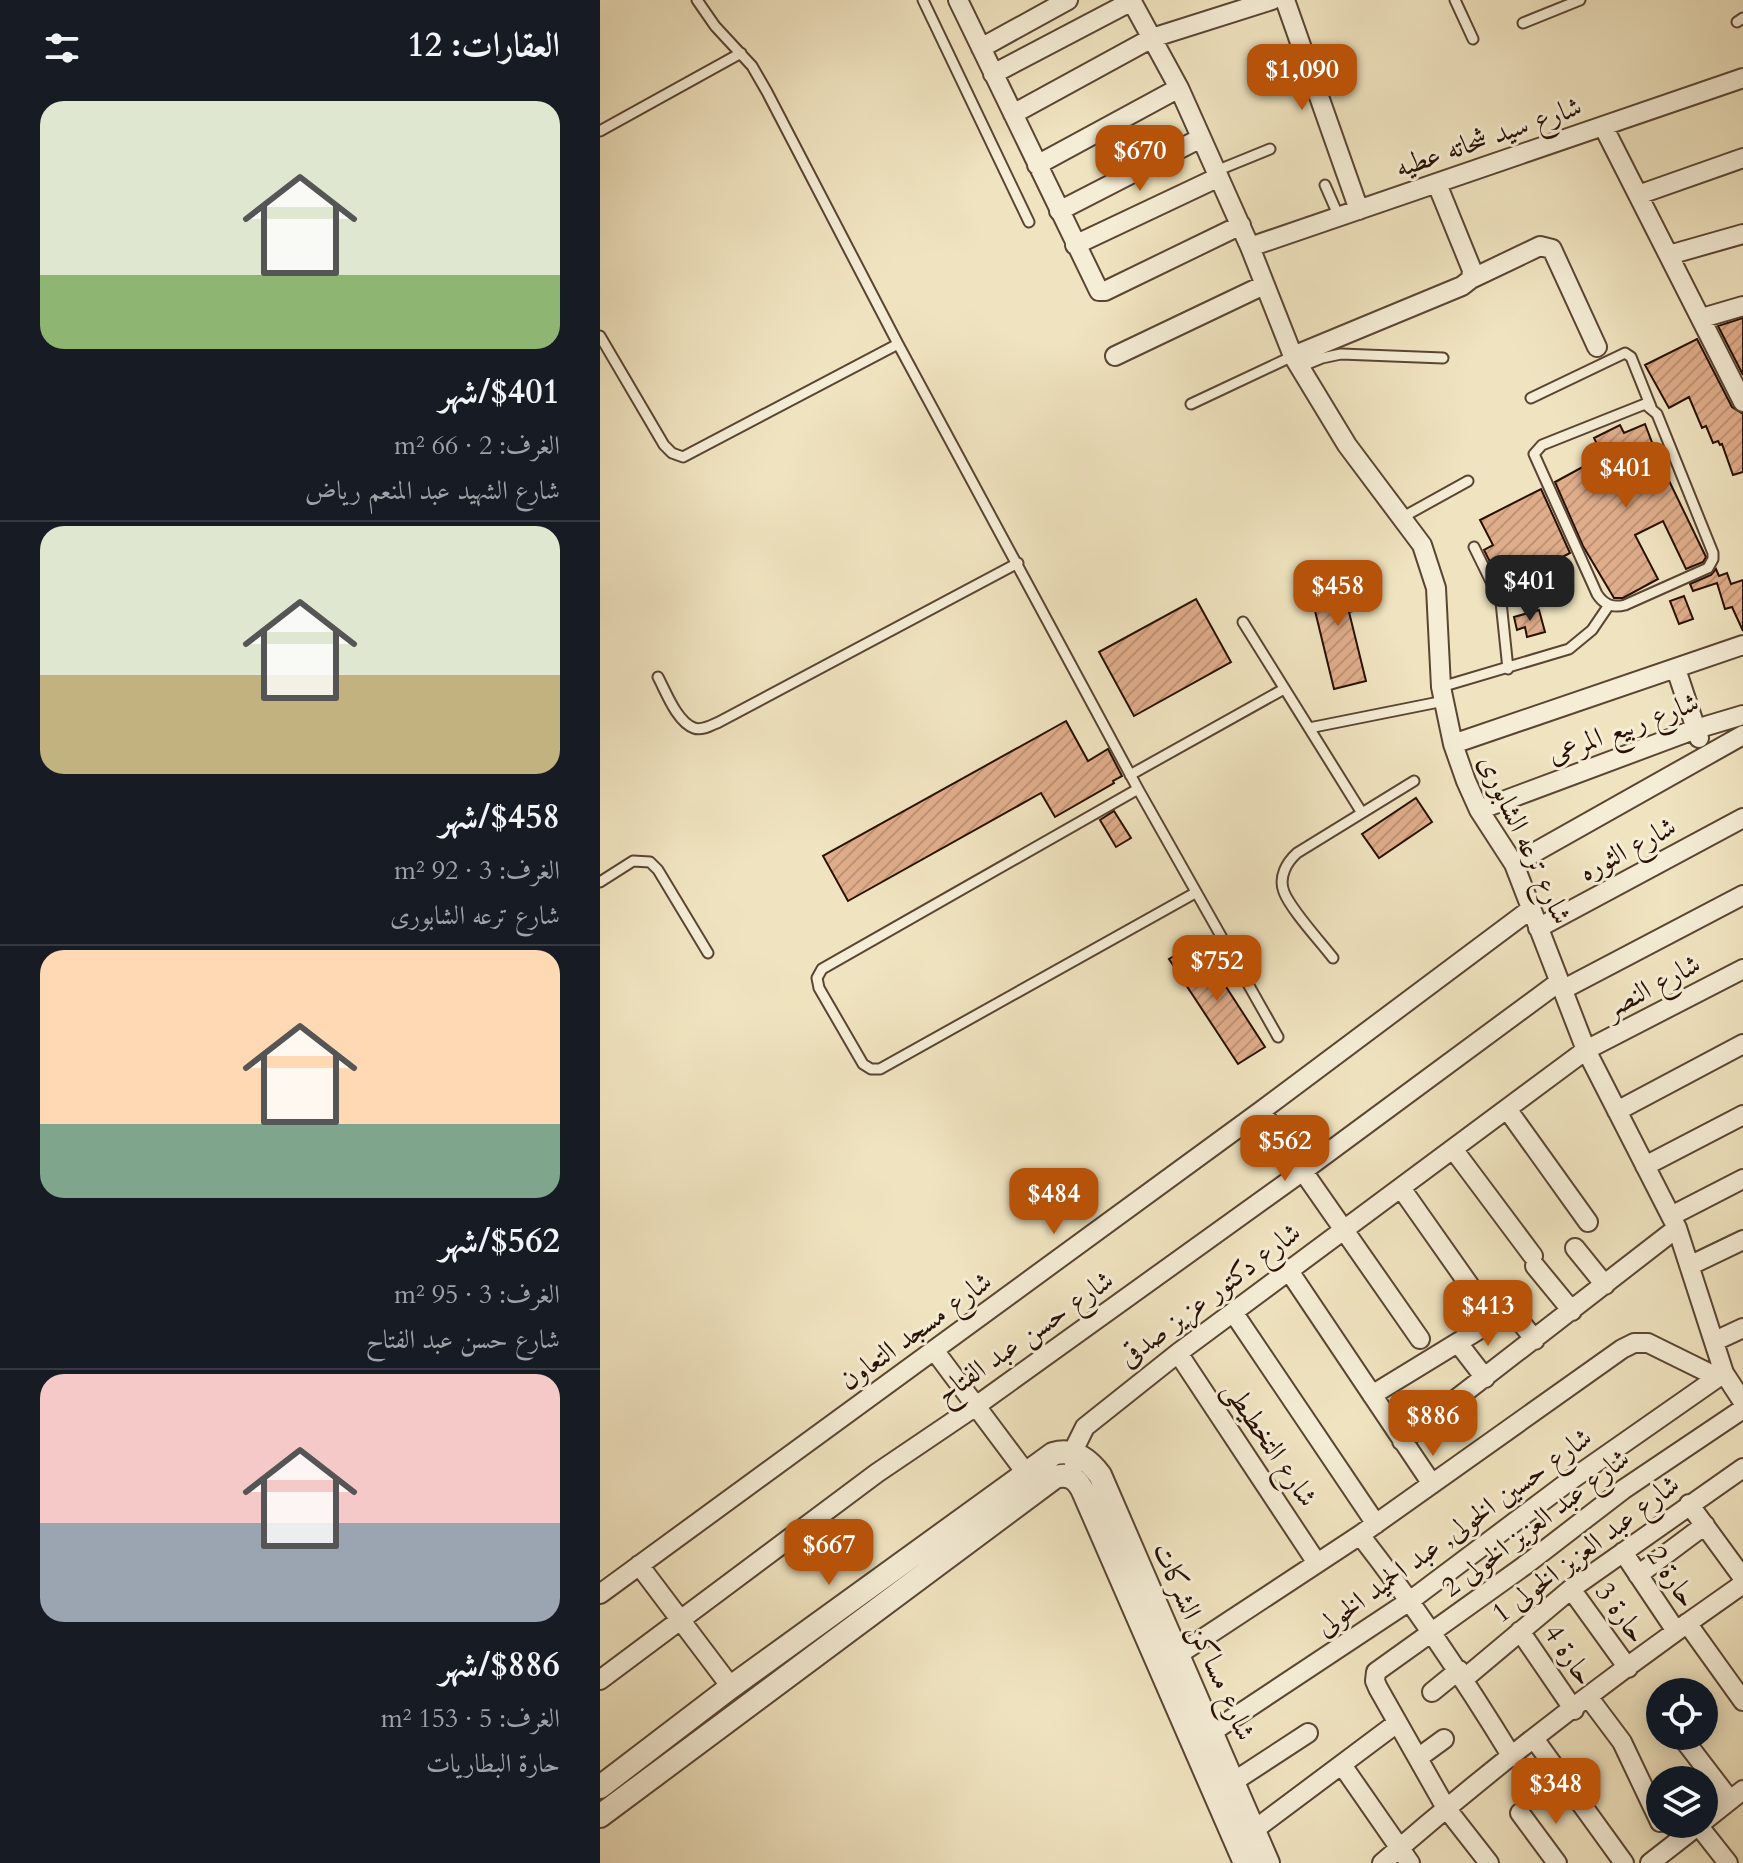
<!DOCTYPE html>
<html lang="ar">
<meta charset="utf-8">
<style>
body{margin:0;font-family:Cardo,Amiri,serif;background:#20242c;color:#f1f3f6;direction:rtl;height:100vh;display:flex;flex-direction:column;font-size:30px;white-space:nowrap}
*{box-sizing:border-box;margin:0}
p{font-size:26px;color:#9ea1a6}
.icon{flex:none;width:44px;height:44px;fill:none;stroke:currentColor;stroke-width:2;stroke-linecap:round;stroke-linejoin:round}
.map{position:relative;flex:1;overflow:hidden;direction:ltr}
.details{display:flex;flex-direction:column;background:#171b24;width:600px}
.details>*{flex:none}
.controls{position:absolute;left:1046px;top:1678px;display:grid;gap:16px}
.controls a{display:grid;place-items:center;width:72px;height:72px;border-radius:50%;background:#171b24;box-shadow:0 4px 20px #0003;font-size:40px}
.price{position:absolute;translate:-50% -68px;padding:0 18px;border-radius:16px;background:#b45309;color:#fff;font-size:26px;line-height:52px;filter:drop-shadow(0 2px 4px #0008)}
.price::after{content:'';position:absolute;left:50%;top:48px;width:24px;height:18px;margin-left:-12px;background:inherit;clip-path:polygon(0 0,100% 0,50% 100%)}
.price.active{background:#222;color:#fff}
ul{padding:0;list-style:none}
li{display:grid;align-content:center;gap:16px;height:424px;padding:0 40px}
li+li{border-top:2px solid #363941}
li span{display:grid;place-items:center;height:248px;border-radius:24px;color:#555}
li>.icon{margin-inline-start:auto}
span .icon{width:144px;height:144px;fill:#fffc;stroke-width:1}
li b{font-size:34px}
h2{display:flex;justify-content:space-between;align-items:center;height:96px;padding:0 40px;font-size:34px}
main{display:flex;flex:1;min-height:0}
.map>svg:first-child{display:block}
</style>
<main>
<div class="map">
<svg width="1143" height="1863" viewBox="0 0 1143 1863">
<defs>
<pattern id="building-hatch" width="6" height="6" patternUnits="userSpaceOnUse" patternTransform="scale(2)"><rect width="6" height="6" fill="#e0ad8a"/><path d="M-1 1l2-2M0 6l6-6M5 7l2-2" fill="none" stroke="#c09475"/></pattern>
</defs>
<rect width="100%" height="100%" fill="#f0e4c0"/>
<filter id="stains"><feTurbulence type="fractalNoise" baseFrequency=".0025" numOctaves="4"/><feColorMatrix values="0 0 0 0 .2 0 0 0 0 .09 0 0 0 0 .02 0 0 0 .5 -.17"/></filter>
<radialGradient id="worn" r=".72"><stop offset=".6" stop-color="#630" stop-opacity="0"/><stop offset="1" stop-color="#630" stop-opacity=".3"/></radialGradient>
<path fill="url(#building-hatch)" stroke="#281004" stroke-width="2" d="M1143,318V375L1118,326Z
M1097,339L1132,407L1143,414V472L1133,475L1122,444L1120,445L1118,441L1113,443L1106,426L1102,428L1089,397L1069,408L1045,365Z
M1045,424L1058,458L1106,557L1103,562L1086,569L1063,521L1035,535L1058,579L1023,598H1014L983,546L955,482L1003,456L994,438L1020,425L1024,433Z
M941,489L970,553L903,588L884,550L893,545L880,520Z
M1116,569L1119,576L1127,573L1131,584L1143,580V631L1132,607L1125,609L1117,583L1093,591L1090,584L1111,575Z
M748,572L757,610L749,612L766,681L734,689L708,582Z
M1084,596L1093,619L1079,624L1070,601Z
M596,599L631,662L534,716L499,652Z
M939,610L945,632L927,637L925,627L917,630L914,617Z
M466,721L488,761L508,749L522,776L513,781L514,783L455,817L441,793L248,901L223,856Z
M816,798L832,822L779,858L762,834Z
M514,811L531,838L516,847L500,820Z
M597,942L665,1047L638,1064L569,959Z"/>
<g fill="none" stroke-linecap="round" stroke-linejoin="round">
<defs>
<path id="service" d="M97,0L115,26L152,66L167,92L298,344L538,789L678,1037
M323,0L429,222
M855,0L873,39
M1137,22L1143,18
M923,23L980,0
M0,131L141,53
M616,171L670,149
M725,185L739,217
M0,336L64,445L72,453L83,457L298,344
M700,367L722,358L741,354L843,358
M931,398L1025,353L1031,357L1051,407
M591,404L693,356
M1045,404L1057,414L1113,553V559L1108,568L1025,605C1013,608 1004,605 997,594L934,454L942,445Z
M803,517L868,481
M874,547L901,602L908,669
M643,622L762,813
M58,677C66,692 77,722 94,728C102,731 112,725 119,722L418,563
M841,687L969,649L992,630L1009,605
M709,728L844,701
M530,775L684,689
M538,789L222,969L217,978L219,988L263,1064L271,1069H280L595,893
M0,882L33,861L50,862L58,870L108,953
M733,958C720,941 691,910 684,892C678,877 687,862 697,853L814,781"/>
<path id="minor" d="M358,0L499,291H505L641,225
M531,0L579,88L650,247L693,356L747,445L822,545L836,588L841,687L853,744L866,781L879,810L914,864L986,1050L1077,1228L1124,1373L1143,1402
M685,0L759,210
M381,48L468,0
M393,74L532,1
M413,114L552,38L672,0
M1003,126L1143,402
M437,165L579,88
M1038,195L1143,158
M459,211L601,138
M475,245L619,177
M650,247L1143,78
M1069,255L1143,234
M871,279L940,246L952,249L997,347
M1102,318L1143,306
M515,356L664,285
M693,356L862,286L871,279L872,270L837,184
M1076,669L1099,738
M853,744L1143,645
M879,810L1096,729L1143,715
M914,864L1143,735
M938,928L1143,818
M962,990L1143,895
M907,1109L988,1222
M661,1111L820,1339
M1017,1111L1143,1044
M853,1149L933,1256
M1045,1166L1143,1115
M801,1188L877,1296
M1071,1216L1143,1179
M975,1248L1005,1285
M1091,1265L1143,1240
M935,1266L972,1311
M689,1271L832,1484
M900,1296L935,1340
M633,1312L776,1524
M1115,1341L1143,1328
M858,1343L885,1378
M334,1350L426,1473
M578,1353L717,1563
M772,1395L911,1310
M802,1441L1077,1228
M474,1466L476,1445L485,1427L578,1353L986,1050L1143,969
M1089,1504L1143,1578
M760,1535C816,1607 865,1680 912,1757
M1023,1552L1076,1631
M39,1565L131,1687
M1038,1575L1105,1525
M971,1589L1028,1668
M0,1594L661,1111L931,909
M1087,1623L1143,1701
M920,1631L974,1710
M567,1662L760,1535L1022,1349L1034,1343H1048L1117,1377
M865,1678L971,1589L1143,1468
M0,1680L277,1473L376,1406L703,1171L959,982
M832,1692L859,1670
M989,1698L1022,1742L1060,1822
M612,1732L811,1600L968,1482L1124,1373
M1081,1736L1130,1800
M935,1740L1024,1863
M818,1758L844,1739
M742,1765L810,1863
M633,1782L708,1733
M920,1813L957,1863
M1104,1821L1143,1790
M1098,1825L1128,1863
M654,1830L797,1723
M782,1863C896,1764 1019,1670 1143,1584
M889,1863L846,1808L778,1688L775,1681L776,1672L924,1566L1024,1489L1143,1409
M1050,1863L1100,1824"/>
<path id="tertiary" d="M0,1787L131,1687L453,1454C473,1448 488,1459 500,1475L668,1863
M0,1816L455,1477C469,1473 477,1479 483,1491L645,1863"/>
</defs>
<use href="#service" stroke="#5a4533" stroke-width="13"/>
<use href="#minor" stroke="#5a4533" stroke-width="22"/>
<use href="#tertiary" stroke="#5a4533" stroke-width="26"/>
<use href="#service" stroke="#f5edd6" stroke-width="9"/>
<use href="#minor" stroke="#f5edd6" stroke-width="18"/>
<use href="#tertiary" stroke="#f5edd6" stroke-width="22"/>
</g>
<g text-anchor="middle" stroke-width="6" stroke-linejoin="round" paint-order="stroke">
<g font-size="28" fill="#281004" stroke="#f5edd6">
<text transform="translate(888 136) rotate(-19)" y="10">شارع سيد شحاته عطيه</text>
<text transform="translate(1023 727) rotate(-20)" y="10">شارع ربيع المرعى</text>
<text transform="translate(926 839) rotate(65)" y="10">شارع ترعه الشابورى</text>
<text transform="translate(1027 848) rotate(-28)" y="10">شارع الثوره</text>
<text transform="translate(1052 985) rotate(-28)" y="10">شارع النصر</text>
<text transform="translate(609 1294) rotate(-37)" y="10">شارع دكتور عزيز صدقى</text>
<text transform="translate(315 1330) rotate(-36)" y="10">شارع مسجد التعاون</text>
<text transform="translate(424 1336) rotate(-35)" y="10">شارع حسن عبد الفتاح</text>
<text transform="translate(671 1443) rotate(56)" y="10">شارع التخطيطى</text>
<text transform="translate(935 1522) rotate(-37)" y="10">شارع عبد العزيز الخولى 2</text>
<text transform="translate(853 1531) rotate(-36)" y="10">شارع حسين الخولى, عبد الحميد الخولى</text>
<text transform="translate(985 1548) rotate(-37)" y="10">شارع عبد العزيز الخولى 1</text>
<text transform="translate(1073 1576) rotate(56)" y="10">حارة 2</text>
<text transform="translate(1022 1612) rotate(54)" y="10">حارة 3</text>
<text transform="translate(605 1641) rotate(66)" y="10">شارع مساكن الشركات</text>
<text transform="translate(970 1654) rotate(56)" y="10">حارة 4</text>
</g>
</g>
<rect width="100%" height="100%" filter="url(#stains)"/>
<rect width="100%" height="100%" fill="url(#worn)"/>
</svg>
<div class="controls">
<a><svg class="icon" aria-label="locate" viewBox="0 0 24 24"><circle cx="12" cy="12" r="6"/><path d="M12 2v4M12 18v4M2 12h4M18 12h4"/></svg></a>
<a><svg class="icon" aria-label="layers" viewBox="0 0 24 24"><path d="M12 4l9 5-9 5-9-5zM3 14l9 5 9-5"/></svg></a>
</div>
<b class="price" style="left:702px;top:112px">$1,090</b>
<b class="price" style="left:540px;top:193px">$670</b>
<b class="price" style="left:1026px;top:510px">$401</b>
<b class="price active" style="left:930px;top:623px">$401</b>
<b class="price" style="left:738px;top:628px">$458</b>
<b class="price" style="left:617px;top:1003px">$752</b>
<b class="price" style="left:685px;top:1183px">$562</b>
<b class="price" style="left:454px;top:1236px">$484</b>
<b class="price" style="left:888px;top:1348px">$413</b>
<b class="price" style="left:833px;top:1458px">$886</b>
<b class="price" style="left:229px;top:1587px">$667</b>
<b class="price" style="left:956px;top:1826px">$348</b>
</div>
<section class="details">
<h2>العقارات: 12<svg class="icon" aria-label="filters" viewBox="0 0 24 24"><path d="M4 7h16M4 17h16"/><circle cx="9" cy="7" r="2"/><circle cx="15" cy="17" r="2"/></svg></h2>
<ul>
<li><span style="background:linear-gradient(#dfe7d0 70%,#8fb573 0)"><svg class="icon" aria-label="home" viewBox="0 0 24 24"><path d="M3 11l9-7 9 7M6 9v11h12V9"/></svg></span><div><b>$401/شهر</b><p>الغرف: 2 · 66 m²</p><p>شارع الشهيد عبد المنعم رياض</p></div></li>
<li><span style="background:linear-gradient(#dfe7d0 60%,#c2b280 0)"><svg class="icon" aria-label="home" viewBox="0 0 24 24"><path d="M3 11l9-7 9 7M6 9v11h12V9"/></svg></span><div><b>$458/شهر</b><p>الغرف: 3 · 92 m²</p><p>شارع ترعه الشابورى</p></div></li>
<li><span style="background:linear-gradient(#ffd9b3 70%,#7fa58c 0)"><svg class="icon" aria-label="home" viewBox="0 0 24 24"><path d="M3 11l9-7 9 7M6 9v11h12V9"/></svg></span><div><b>$562/شهر</b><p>الغرف: 3 · 95 m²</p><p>شارع حسن عبد الفتاح</p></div></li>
<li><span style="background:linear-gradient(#f6c9c9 60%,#9aa5b1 0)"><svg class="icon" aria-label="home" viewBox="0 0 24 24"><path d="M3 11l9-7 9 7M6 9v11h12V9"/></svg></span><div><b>$886/شهر</b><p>الغرف: 5 · 153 m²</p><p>حارة البطاريات</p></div></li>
</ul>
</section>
</main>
